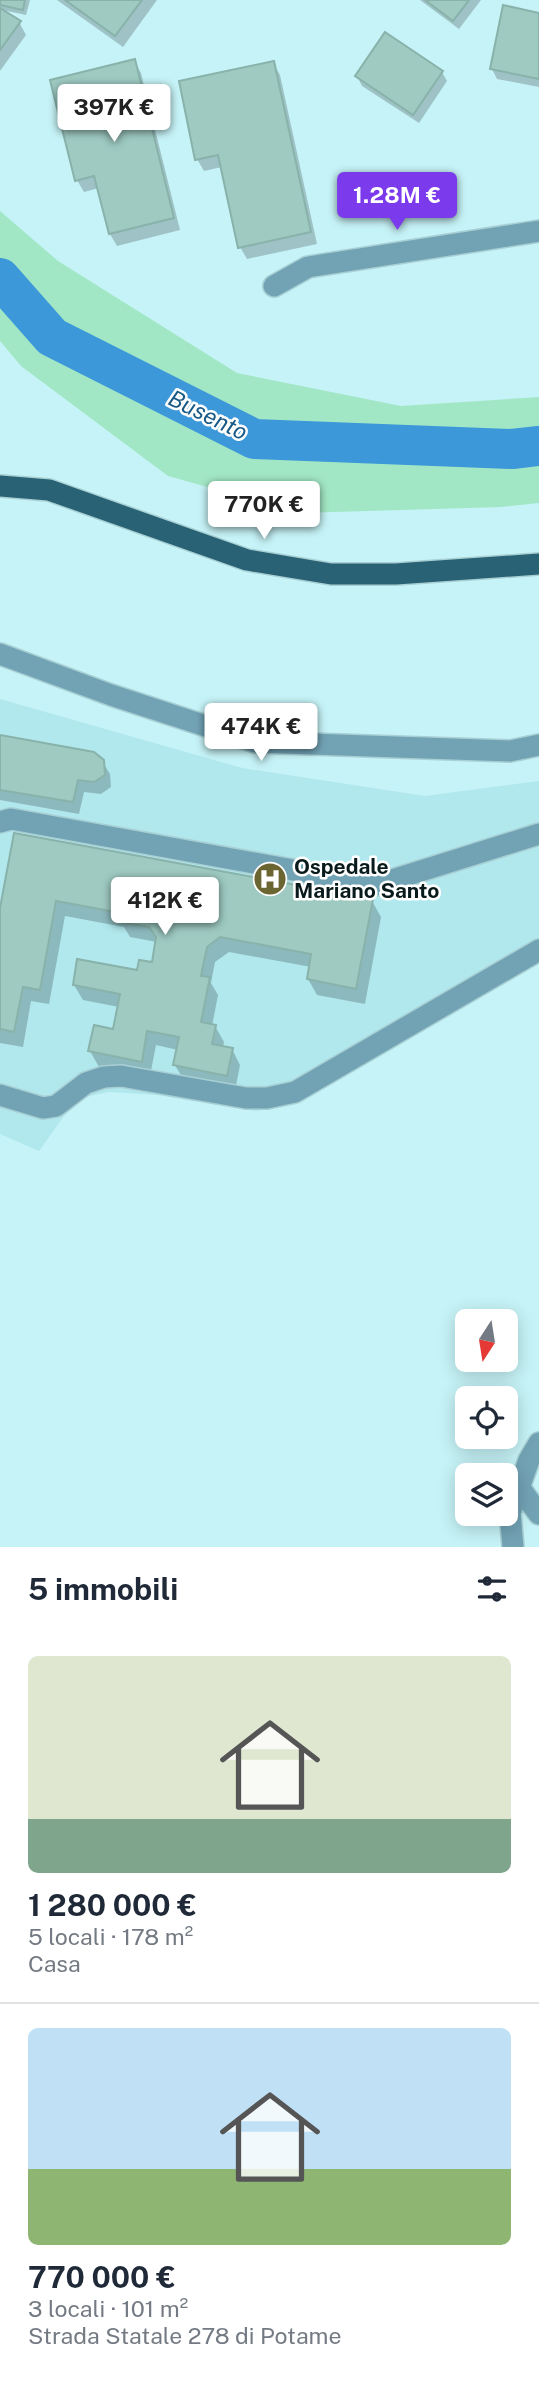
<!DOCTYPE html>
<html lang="it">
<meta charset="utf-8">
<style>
body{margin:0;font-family:"Public Sans",sans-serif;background:#f6f6f7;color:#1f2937;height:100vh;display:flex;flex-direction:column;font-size:26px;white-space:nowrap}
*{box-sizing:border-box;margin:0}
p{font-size:23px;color:#747a83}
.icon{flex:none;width:38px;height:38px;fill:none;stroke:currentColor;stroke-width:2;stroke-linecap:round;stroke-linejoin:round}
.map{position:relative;height:1547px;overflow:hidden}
.panel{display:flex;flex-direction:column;background:#fff;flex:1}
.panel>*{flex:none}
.needle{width:46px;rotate:192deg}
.fabs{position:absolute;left:455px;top:1309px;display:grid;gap:14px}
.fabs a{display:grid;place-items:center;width:63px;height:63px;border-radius:10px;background:#fff;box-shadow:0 4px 18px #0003;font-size:35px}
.price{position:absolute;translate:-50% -60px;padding:0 16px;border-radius:7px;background:#fff;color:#222;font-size:23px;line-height:46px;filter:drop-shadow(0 2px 4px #0008)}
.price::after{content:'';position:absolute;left:50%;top:42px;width:21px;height:16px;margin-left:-10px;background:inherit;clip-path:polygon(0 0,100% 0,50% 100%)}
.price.current{background:#7c3aed;color:#fff}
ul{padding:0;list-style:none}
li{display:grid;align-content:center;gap:14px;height:371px;padding:0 28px}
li+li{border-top:2px solid #e0e1e3}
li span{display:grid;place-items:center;height:217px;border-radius:10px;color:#555}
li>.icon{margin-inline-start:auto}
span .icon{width:126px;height:126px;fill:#fffc;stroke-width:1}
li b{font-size:30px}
h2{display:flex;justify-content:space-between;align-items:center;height:84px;padding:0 28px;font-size:30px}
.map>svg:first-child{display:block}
</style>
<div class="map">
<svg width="539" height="1547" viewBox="0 0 539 1547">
<rect width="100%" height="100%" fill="#c6f3f7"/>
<path fill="#b0e8ed" d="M0,699L242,768L425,796L539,781V962L299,1098L273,1108L256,1111L157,1095L109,1092L85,1097L64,1116L39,1151L0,1134Z"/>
<path fill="#a2e7c5" d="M0,211L58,261L237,373L401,406L539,397V503L501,507L301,513L168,476L21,366L0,341Z"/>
<path fill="#0003" d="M0,0H30L26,15L2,10L19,22L26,35L0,71Z
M57,0H157L123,47Z
M420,0H481L459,29Z
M539,14V87L497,79L492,69Z
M134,61L141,73L180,230L117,246L110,234L99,188L84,192L77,180Z
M273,63L280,75L317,244L247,259L240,247L222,167L204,171L197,159Z
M442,72L447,81L419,123L362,86L357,76Z
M0,737L102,761L110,774L111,787L101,794L84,792L79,814L0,800Z
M15,835L372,901L381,917L365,1004L317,995L308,979L311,967L229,952L215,962L211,983L218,995L212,1026H215L224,1042L223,1048L232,1049L240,1065L235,1091L184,1081L175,1065L178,1050L156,1045L150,1076L99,1067L90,1051L115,1031L119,1007L83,1000L74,985L138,972L153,964L157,942L130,937L124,927L65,916L49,1004L31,1001L23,1047L0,1043V918Z"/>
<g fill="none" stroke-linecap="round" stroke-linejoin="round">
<path stroke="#3c98d9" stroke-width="40" d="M0,278L52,337L254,439L512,449L539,446"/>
</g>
<path fill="#9ecac2" stroke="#88b2aa" stroke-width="2" d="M0,0H25L23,10L0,5Z
M65,0H142L115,36Z
M425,0H469L453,21Z
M503,5L539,13V79L490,69Z
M0,8L21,21L0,50Z
M385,32L443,71L413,115L355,76Z
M135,59L174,218L109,234L94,176L75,181L50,80Z
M274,61L311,232L238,248L218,155L195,160L179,81Z
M0,735L94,752L104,760L105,775L94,782L78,780L73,802L0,790Z
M14,833L373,899L356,989L307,979L311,954L220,937L207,947L201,976L210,977L201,1022L216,1025L212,1044L233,1048L227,1076L173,1065L179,1037L147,1031L142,1062L88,1051L94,1025L113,1029L120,994L73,985L77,959L137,970L139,960L152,962L156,937L149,927L119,922L121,913L56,901L40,990L23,987L14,1032L0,1029V908Z"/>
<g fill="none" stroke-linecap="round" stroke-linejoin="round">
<defs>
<path id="minor" d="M274,286L308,267L539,231
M0,654L111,695L255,742L510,751L539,745
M0,822L11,819L376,885L539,834
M0,1095L43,1108L56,1106L86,1083L104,1077L121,1076L246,1098H267L295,1092L539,950
M519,1487L539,1514
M513,1547L510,1513L529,1460L539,1443"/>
<path id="major" d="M0,486L49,490L247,560L331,574H396L539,564"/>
</defs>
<use href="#minor" stroke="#a8d0d4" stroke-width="24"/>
<use href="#major" stroke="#a8d0d4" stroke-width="24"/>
<use href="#minor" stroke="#72a3b5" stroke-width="21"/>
<use href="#major" stroke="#296275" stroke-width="21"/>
</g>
<defs>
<symbol id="hospital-disc" viewBox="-11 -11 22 22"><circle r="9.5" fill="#6b6532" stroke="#fff"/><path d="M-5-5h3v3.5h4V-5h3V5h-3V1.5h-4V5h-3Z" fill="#fff"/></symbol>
</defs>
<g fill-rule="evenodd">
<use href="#hospital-disc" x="251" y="860" width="38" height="38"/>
</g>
<g text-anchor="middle" stroke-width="5" stroke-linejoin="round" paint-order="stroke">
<g font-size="21" font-weight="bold" fill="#091a1c" stroke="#fff" text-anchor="start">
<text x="294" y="874">Ospedale<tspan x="294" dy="24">Mariano Santo</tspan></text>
</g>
<g font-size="23" font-style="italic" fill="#185985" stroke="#fff">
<text transform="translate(208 415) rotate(26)" y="8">Busento</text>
</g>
</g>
</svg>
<div class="fabs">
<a><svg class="needle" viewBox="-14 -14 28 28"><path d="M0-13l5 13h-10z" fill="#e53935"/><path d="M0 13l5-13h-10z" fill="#747a83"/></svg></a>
<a><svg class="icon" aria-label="locate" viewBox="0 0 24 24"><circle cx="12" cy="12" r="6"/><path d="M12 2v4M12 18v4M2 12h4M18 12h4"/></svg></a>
<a><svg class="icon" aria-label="layers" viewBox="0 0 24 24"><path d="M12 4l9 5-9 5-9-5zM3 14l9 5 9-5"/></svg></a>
</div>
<b class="price" style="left:114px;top:144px">397K €</b>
<b class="price current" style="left:397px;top:232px">1.28M €</b>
<b class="price" style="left:264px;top:541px">770K €</b>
<b class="price" style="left:261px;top:763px">474K €</b>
<b class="price" style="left:165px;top:937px">412K €</b>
</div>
<section class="panel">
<h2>5 immobili<svg class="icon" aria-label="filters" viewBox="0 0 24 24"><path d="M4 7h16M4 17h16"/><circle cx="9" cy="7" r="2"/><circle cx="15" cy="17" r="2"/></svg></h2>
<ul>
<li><span style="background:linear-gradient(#dfe7d0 75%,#7fa58c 0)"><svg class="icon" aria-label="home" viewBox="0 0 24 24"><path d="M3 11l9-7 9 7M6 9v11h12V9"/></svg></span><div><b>1 280 000 €</b><p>5 locali · 178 m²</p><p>Casa</p></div></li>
<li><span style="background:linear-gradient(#bfe0f5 65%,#8fb573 0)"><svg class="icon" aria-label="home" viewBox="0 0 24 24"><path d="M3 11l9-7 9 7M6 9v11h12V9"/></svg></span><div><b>770 000 €</b><p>3 locali · 101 m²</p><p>Strada Statale 278 di Potame</p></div></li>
</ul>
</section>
